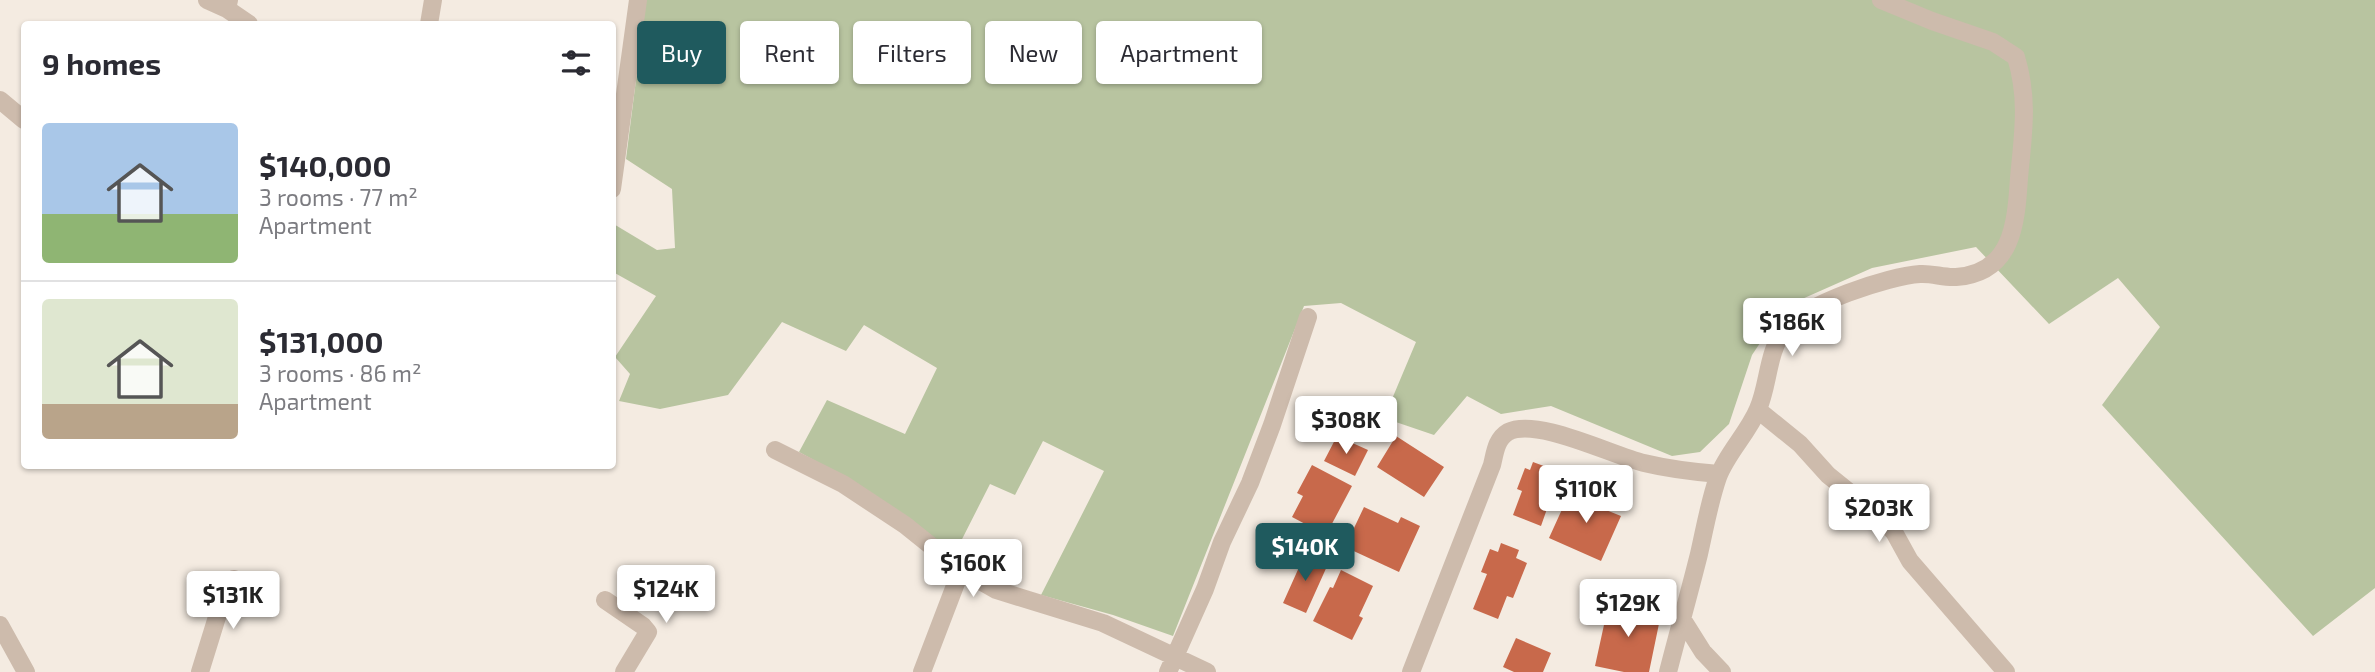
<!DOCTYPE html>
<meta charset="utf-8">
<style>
body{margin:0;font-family:"Exo 2",sans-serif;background:#f2f2f3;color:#2b2b33;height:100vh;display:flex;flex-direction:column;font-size:26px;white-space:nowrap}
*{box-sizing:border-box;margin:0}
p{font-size:23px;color:#7c7c81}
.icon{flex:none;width:38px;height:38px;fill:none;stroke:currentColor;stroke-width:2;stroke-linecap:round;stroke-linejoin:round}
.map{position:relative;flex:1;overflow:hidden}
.drawer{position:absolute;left:21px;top:21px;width:595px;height:448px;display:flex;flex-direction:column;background:#fff;border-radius:7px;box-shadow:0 2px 5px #0004}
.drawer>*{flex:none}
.banner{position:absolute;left:637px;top:21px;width:665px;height:63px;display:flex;gap:14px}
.price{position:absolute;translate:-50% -60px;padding:0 16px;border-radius:7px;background:#fff;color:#222;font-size:23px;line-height:46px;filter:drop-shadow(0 2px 4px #0008)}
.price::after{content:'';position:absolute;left:50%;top:42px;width:21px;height:16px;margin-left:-10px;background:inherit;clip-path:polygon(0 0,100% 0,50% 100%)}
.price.selected{background:#1f5a5e;color:#fff}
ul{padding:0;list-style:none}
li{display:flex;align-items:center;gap:21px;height:175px;padding:0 21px}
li+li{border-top:2px solid #e1e1e2}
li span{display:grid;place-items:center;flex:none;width:196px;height:140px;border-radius:7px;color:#555}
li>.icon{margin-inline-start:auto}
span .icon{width:84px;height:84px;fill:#fffc;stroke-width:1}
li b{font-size:30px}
h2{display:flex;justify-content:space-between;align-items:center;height:84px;padding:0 21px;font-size:30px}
.pill{padding:0 24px;border-radius:7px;background:#fff;box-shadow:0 2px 5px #0004;font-size:24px;line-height:63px}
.pill.selected{background:#1f5a5e;color:#fff}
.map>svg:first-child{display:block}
</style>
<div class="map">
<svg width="2375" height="672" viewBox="0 0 2375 672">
<rect width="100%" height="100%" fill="#f4ebe1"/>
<path fill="#b8c4a0" d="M646,0H2375V588L2313,636L2102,405L2160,327L2118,278L2049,324L1976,247L1872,268L1784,307L1752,355L1729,424L1700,452L1672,456L1551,406L1501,414L1467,396L1434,435L1384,418L1416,342L1341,303L1304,306L1173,636L1113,615L1041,595L1104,471L1043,441L1015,495L990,484L955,553L857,484L799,452L827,400L905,434L937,368L864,325L846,351L782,322L728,395L660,409L619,401L630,374L615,357L656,296L613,272L612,223L657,250L675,248L672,189L626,159Z"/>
<path fill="#c8694b" d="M1337,436L1368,450L1355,476L1324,461Z
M1396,436L1444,467L1424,497L1377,467Z
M1533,462L1560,472L1541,526L1513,515L1522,491L1517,489L1525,468L1530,470Z
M1312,465L1352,486L1326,535L1292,517L1303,496L1297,493Z
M1583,487L1606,498L1601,508L1621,516L1601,561L1549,538L1569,494L1578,498Z
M1364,507L1398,523L1401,517L1420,526L1399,572L1345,547Z
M1501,543L1519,550L1516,558L1527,563L1513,598L1507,596L1498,619L1473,609L1487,574L1481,572L1490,549L1498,552Z
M1305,554L1328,564L1306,613L1283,603Z
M1341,570L1373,586L1359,616L1363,618L1352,640L1313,621L1330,587L1333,588Z
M1609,602L1661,614L1649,672H1624L1595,666Z
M1516,638L1551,653L1543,672H1514L1503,667Z"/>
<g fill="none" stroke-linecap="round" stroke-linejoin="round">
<path stroke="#cdbbac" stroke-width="18" d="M207,0L227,9
M229,0L227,9L249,24
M429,24L433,0
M0,100L24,120
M612,189L638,0
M1758,410L1800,444L1828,475L1880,517L1894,532L1910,561L2006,672
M775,450L843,484L905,525L961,570L996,590L1103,623L1207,672
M605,600L643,626L648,632L624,672
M1681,617L1703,652L1722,672
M0,625L26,672
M200,672L217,617L234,579
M922,672L961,570
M1168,672L1205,589L1222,542L1250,483L1272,425L1308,317
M1411,672L1492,465C1495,453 1496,439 1508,432C1537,417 1613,456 1644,463C1669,469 1694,472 1719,474
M1668,672C1678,633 1689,594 1699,554C1705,528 1709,503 1718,477C1727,453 1748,433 1758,409C1769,384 1767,352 1785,329C1805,304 1888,276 1920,274C1932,273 1944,278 1956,277C2013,273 2016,223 2019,178C2023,134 2029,100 2016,57L1993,42L1932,21L1881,0"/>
</g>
</svg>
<b class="price" style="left:1792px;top:358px">$186K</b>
<b class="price" style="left:1346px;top:456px">$308K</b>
<b class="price" style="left:1586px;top:525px">$110K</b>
<b class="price" style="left:1879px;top:544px">$203K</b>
<b class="price selected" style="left:1305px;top:583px">$140K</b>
<b class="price" style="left:973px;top:599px">$160K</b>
<b class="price" style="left:666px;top:625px">$124K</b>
<b class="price" style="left:233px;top:631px">$131K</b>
<b class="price" style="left:1628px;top:639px">$129K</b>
<div class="banner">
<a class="pill selected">Buy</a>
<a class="pill">Rent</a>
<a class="pill">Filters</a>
<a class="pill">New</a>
<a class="pill">Apartment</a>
</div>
<section class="drawer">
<h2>9 homes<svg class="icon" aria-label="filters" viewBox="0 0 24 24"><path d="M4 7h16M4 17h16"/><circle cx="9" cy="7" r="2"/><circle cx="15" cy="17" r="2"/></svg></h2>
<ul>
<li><span style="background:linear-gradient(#a9c7e8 65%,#8fb573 0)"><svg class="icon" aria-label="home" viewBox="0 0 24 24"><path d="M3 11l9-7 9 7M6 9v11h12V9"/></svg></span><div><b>$140,000</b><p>3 rooms · 77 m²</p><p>Apartment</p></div></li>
<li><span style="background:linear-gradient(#dfe7d0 75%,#b9a48a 0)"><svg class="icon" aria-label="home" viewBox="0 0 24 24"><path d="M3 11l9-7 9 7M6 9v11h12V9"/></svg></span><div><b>$131,000</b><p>3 rooms · 86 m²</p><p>Apartment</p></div></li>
</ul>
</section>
</div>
